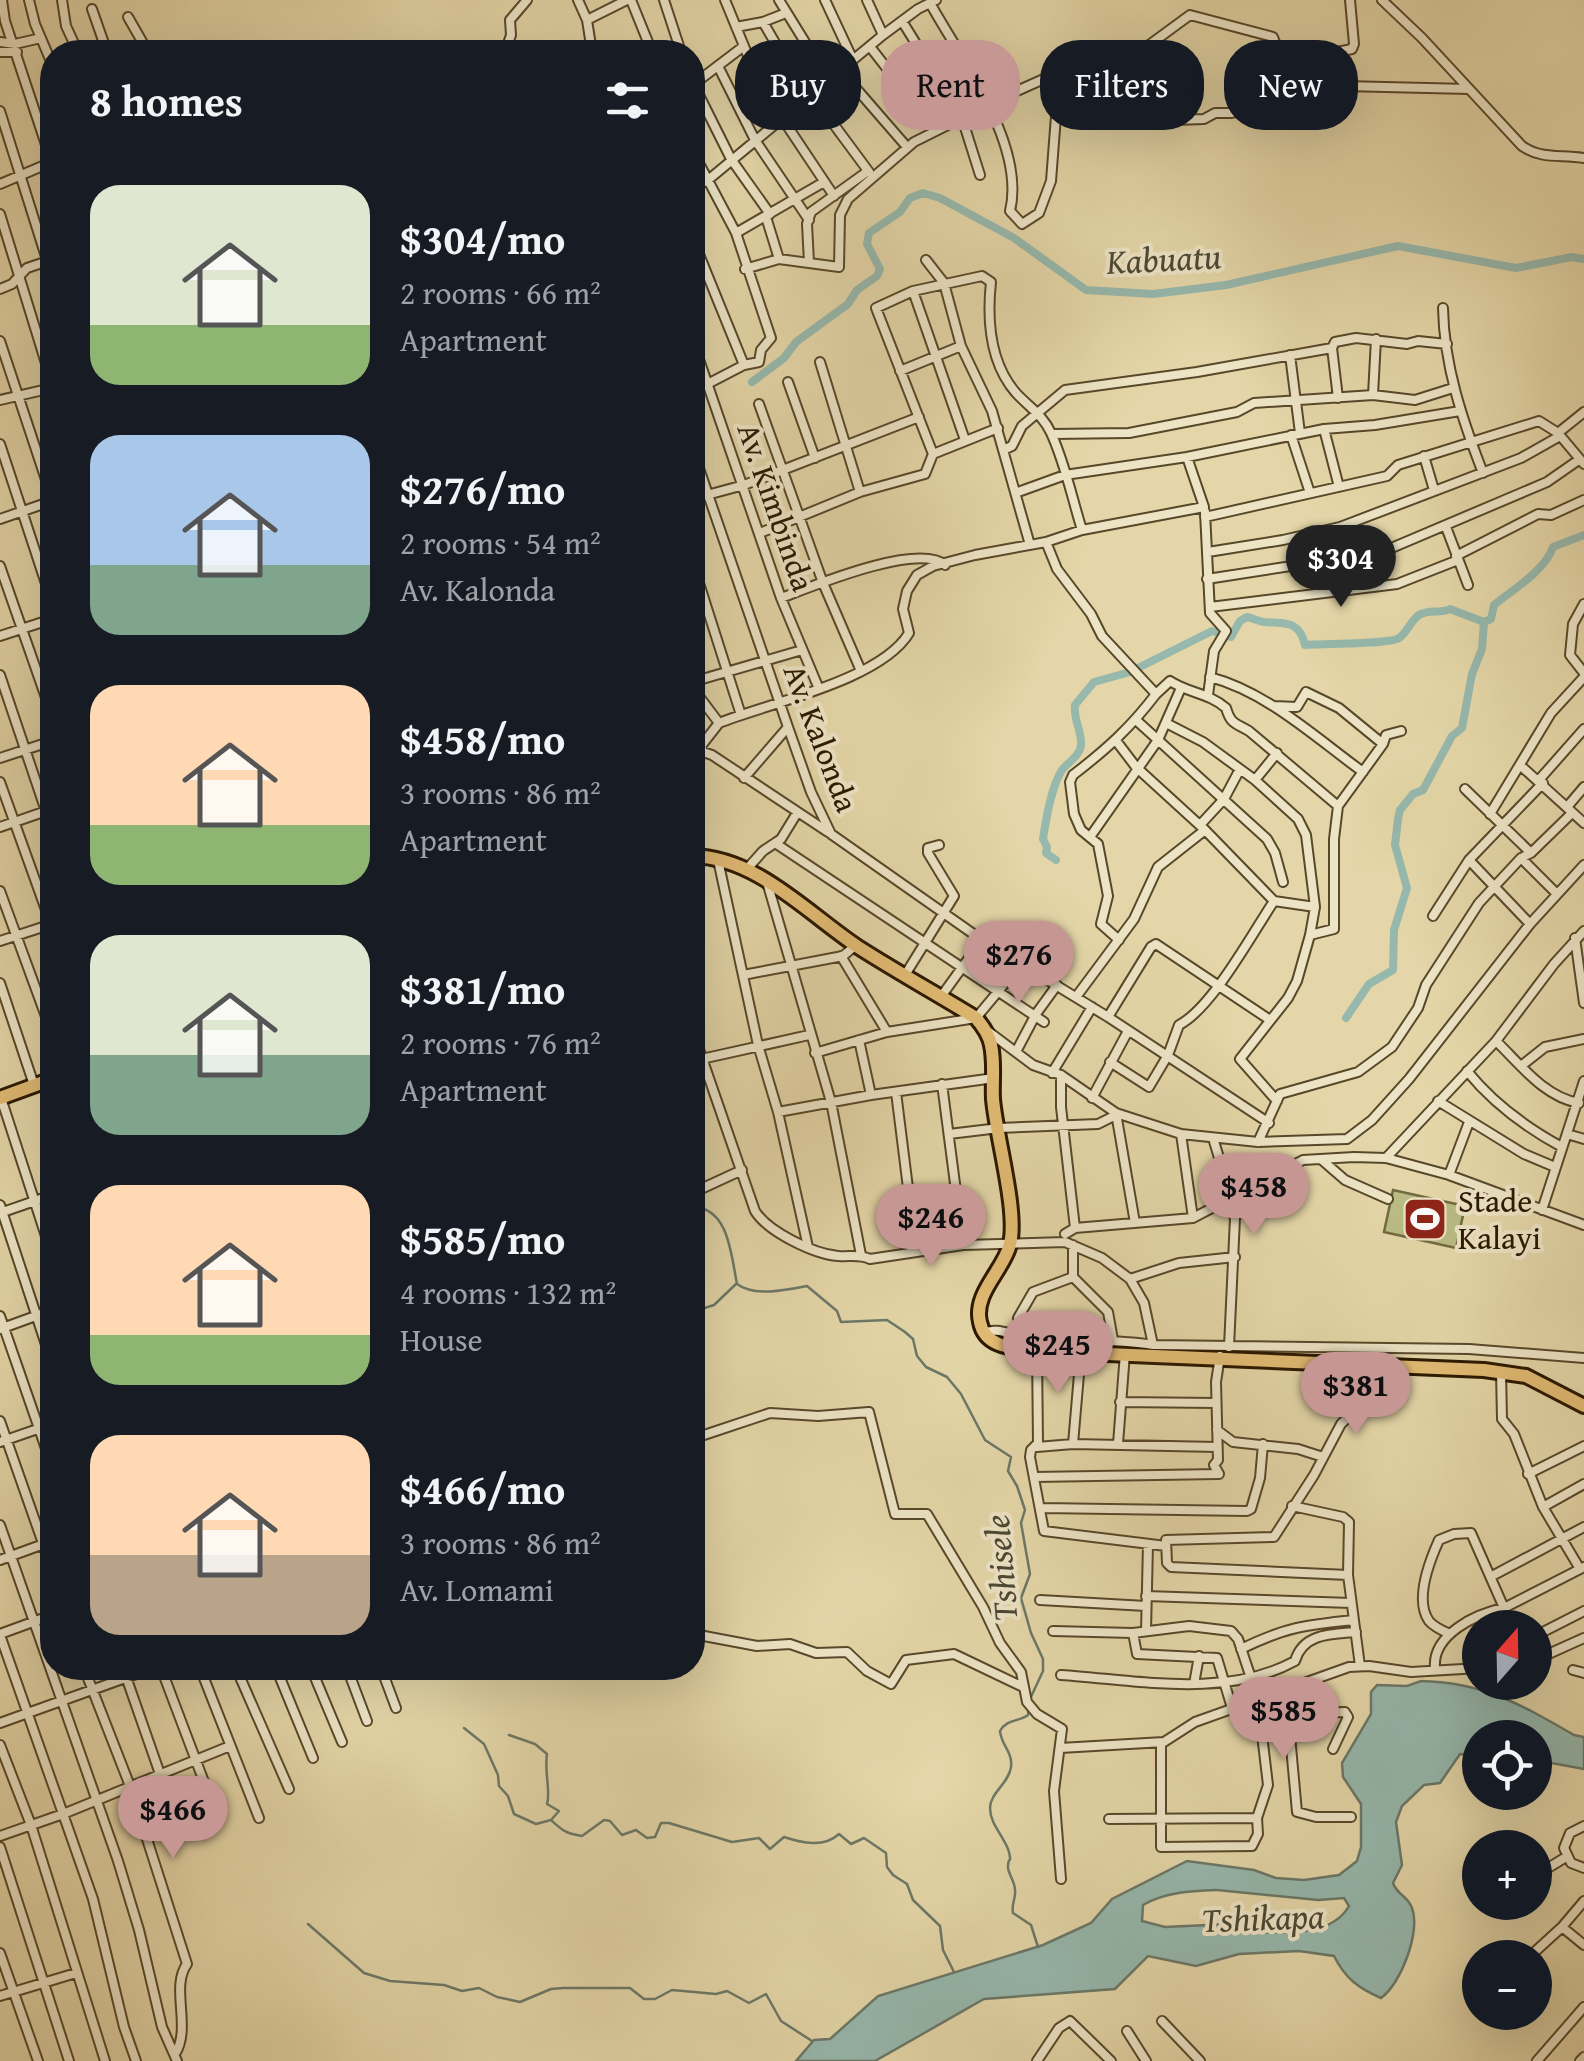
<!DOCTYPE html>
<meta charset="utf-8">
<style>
body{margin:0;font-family:"Gentium Book Plus",serif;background:#242831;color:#f1f3f6;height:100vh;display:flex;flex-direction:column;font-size:38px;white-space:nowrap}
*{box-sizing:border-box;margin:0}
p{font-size:32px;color:#9ea1a6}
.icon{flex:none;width:55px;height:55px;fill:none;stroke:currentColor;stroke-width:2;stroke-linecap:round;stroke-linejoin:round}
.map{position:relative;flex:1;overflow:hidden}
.drawer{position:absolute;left:40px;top:40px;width:665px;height:1640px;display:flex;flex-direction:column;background:#171b24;border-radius:40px;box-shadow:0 10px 40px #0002}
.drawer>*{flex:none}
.guide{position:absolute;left:735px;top:40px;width:698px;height:90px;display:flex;gap:20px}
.needle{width:65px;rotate:20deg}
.fabs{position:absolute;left:1462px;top:1610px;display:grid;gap:20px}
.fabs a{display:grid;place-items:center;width:90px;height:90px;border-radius:50%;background:#171b24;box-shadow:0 10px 40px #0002;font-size:50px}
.price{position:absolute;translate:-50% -85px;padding:0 22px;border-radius:35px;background:#c59692;color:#111;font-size:32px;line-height:65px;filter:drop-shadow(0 2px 5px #0008)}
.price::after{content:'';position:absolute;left:50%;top:60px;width:30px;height:22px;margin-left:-15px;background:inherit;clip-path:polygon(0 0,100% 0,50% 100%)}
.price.selected{background:#222;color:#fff}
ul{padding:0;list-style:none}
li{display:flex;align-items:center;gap:30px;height:250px;padding:0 50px}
li span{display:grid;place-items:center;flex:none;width:280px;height:200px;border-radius:30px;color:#555}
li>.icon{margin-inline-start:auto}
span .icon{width:120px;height:120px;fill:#fffc;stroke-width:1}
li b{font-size:42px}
h2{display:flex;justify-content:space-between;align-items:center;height:120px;padding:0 50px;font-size:42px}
.pill{padding:0 35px;border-radius:40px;background:#171b24;box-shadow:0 10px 40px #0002;font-size:35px;line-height:90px}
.pill.selected{background:#c59692;color:#111}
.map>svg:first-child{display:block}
</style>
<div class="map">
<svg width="1584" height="2061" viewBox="0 0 1584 2061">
<rect width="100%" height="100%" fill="#e4d6a8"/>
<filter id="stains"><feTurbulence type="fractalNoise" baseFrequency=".002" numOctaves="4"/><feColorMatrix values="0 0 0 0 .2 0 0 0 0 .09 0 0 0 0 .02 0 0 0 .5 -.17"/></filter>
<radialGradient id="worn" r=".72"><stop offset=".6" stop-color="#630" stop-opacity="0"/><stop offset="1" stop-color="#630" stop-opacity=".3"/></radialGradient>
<path fill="#b9bc84" stroke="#726a42" stroke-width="2.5" d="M1393,1190L1465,1206L1456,1248L1384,1232Z"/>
<path fill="#96b8ad" stroke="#6b7868" stroke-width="2.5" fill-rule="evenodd" d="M1421,1681C1483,1682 1522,1705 1574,1735L1584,1737V1769L1535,1760V1738H1480V1756L1460,1754L1440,1783L1424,1785L1402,1806L1396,1822L1402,1865L1393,1883C1397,1895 1408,1896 1412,1908C1421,1931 1401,1984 1381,1998C1358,1988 1345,1978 1334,1956L1299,1951L1239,1954L1196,1966L1148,1956L1115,1989L984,1999L875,2061H796L814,2040L830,2039L878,1996L1043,1945L1091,1923L1112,1899L1187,1861L1254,1870L1276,1878L1304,1880L1339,1875L1357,1861L1361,1847V1804L1343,1777L1342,1763L1371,1714V1692L1377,1685L1407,1686ZM1217,1890L1318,1900L1344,1898L1349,1906C1329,1941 1274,1931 1239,1932L1229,1924L1165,1927L1142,1921L1143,1905C1165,1892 1192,1891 1217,1890Z"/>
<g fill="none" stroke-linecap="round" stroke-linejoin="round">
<path stroke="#6b7868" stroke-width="2.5" d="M692,1207C729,1207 731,1255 737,1284C754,1297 787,1290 807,1286L837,1311L841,1322L887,1320L905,1332L913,1339L917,1356L926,1367L947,1377L961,1394L985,1440L1011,1457L1008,1471L1017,1486L1025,1510L1021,1523L1030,1574L1021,1598L1031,1633L1043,1659V1671L1030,1699
M692,1312L714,1305L736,1284
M1029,1707L1028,1715C1019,1722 1006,1719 1000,1731C1001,1745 1013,1752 1011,1767C1009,1783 990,1793 990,1808C990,1825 1005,1837 1009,1852C1012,1866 1008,1854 1008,1868C1009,1875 1015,1882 1015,1890C1016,1899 1011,1904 1013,1913L1031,1925L1038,1947
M464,1728L484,1744L498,1775L499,1786L508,1796L514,1814L536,1824L551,1820C562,1830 566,1834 582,1836L604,1820L610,1821L622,1835L636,1830L647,1838L655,1837L661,1823H669L732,1842L759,1838L770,1849L784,1837C802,1843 824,1848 839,1834L851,1844L864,1838L886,1853L887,1867L893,1875L907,1884L913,1900L940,1926L943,1950L954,1972
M509,1735L535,1744L547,1754C544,1772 551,1791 547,1804L559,1811L551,1820
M308,1924L364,1973L390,1981L444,1985L462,1991L479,1988L497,1997L520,2002L551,1989L563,1988H630L644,1999H655L672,1990L716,1994L727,1991L749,2003L766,1994L781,2021L812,2041"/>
<path stroke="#96b8ad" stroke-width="8" d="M752,382L784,358L796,342L848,304L857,290L877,276L880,269L867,244L869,233L900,212L910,198L923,193L940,198L1014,238L1086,290L1153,294L1226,285L1398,246L1516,268L1572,257L1584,259
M1056,860L1046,853L1047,847L1043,839C1046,819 1051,787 1062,770C1068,762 1080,756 1081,745C1082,731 1073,719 1075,705L1094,682L1130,672L1212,631L1231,637L1240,621L1247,617C1252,618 1258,621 1264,622C1283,624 1299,619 1305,645C1320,644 1391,644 1399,638C1407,633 1411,620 1419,615C1429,609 1440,614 1450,609L1484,622L1491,619L1494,605C1512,590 1545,571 1553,547L1584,535
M1346,1018L1369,984L1393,970L1394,930L1407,888L1395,845L1398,819L1400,810L1413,794L1423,790L1452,736L1462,728L1472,674L1482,649L1484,622"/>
<defs>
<path id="minor" d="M2,0L5,21L52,163
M29,0L35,24L52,64
M62,0L66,26L78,52
M578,0L587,20L592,52
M631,0L652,52
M664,0L681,52
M725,0L760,85L834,196
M779,0L829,81
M825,0L853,60
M867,0L883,35
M1382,0L1422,38L1522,146C1543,160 1560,154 1584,158
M930,3C961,59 1026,145 1010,211L1022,224L1039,213L1051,181L1056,116L1076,89L1084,66
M92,9L107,52
M128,17L148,52
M587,20L627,0
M902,21L962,118L980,175
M763,22L807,98
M736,27L763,22L786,13
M0,42L15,44L41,38
M871,48L935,130
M0,52H17
M505,52L511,35L510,20L527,0
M1330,54L1332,75L1343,86L1469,89
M718,66L755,140L809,220
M1082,69L1109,79L1131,100L1150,104L1175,120L1204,119L1215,113H1232L1240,100L1299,101L1337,83
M841,71L907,147
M692,81L731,159L770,214
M694,84L744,46
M1076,89C1096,136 1127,120 1169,116
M812,95L869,172
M0,111L52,276
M963,122L991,112L1008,95L1075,65L1103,62L1145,48L1190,15L1273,37C1277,52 1293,59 1308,62L1317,56L1352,49L1354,44L1350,0
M692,150L736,233L771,338L761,350L759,362L744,365L692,392
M0,184L52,162
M692,188L708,180L883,35L918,9L936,0
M0,214L52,383
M766,217L779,259
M736,233L824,182
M692,237L744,365
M926,260L944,283L961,346L992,411L1030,545
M809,262L807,224L811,212L868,171
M745,269L779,259L839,267L840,215L848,199L914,142L962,118
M0,289L12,284L27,268L48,261
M913,291L965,440
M1443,308C1444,365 1462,419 1483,473
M692,339L781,598L819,689
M0,341L52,498
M1290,355L1300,433
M820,362L860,492
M900,371L961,346
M788,382L815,458
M1373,395L1376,339
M1338,398L1332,348L1335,342L1356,338L1407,344L1418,341L1447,344
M0,400L52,388
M759,404L823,583L861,671
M1324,429L1339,487
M1558,433L1584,412
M1052,434L1129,433L1237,412L1254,403L1373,395L1415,400L1453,388
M1291,435L1310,493
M0,444L52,602
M692,448L788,727L811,792L831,834L982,940L1108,1017L1269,1123
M1003,450L1012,446L1022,426L1065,390L1197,372L1332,348
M933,454L876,308L913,291L982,276L991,282C987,319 990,363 1016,393C1029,407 1043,415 1051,433C1065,463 1072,498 1082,530
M1424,456L1434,490
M1018,492L1065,475L1187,457L1324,429L1375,425L1460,411
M692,499L744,485L919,417
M1205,512L1210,613L1226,631L1214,651L1208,695
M1205,517L1387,476L1398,465L1539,421L1558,433L1584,464
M0,519L52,501
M1446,527L1468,585
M760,533L860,492L925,474L933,454L998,428
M1046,542L1057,569L1091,614L1102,636L1156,694L1170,681C1188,693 1209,693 1226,708C1231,725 1236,723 1249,731L1338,806
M1208,552L1283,540L1340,527L1521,458L1560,436
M1456,556L1538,514L1551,515L1584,500
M692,561L741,715
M0,566L52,715
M1207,579L1382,552L1547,482L1580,459
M781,598C813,586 918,542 945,565
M1584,604L1573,624L1570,655L1584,673
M1210,607L1397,584L1458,560
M0,636L52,619
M0,675L52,829
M1210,677C1267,692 1316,738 1363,772
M692,682L802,650
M692,687L719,723
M1274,706L1297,707L1306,692L1339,708L1383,744
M1136,720L1267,839L1275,853L1283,882
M1166,723L1203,742L1255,780L1298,819L1306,835L1315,907L1310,935L1297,981L1288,998L1240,1059L1277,1101
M1117,742L1136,767L1205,830L1274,901L1315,907
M0,758L52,741
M1521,766L1584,823
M744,778L788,727
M1255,780L1277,753
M1538,781L1584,729
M0,782L51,924
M1465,789L1531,853
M1567,807L1584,787
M1490,814L1551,713L1584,677
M1200,825L1224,799L1240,769
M0,827L52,809
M828,832L712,755L703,752L701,746L719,723C769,703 881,680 909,633L903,609L907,591L917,575L933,566L975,555L1046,542L1082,530L1204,507L1187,457
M692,833L701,856
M1090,837L1158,740L1181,688
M775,843L1044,1022
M1521,858L1556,893
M718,860L758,1045L778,1112L808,1247
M1469,860L1530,924
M746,870L763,851L781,839L797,813
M767,882L831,1102L861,1255
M0,891L52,1033
M1433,916L1469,860L1543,783
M1310,935L1334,929V839L1338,806L1383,744L1386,735L1401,731
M1575,938L1584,1003
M1119,940L1101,924L1108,896L1098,844L1081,830L1074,814L1070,782L1073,775C1107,749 1131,727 1156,694
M0,941L52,924
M841,956L887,1032
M743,975L843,956L856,945
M905,975L954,896L928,853V848L939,845
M0,983L34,1085
M1076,997L1134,919L1158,867L1205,830
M940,998L982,940
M1108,1017L1151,947L1156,944L1270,1020
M692,1029L755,1211C768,1232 814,1254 838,1256C850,1257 859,1254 870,1259L963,1245L1065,1242L1102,1258L1130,1279L1144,1303L1153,1345
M985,1029L1033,1065L1061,1075L1116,1113L1181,1134L1258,1142L1347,1139L1372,1120L1409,1079L1530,924L1584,865
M859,1040L871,1095
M1496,1041C1520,1064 1544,1097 1579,1103
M1017,1050L1036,1014L1057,985
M815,1053L887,1032L976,1018L1021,964
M1110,1062L1149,1087L1168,1055L1179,1025C1212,1008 1252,934 1274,901
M1521,1066L1545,1047L1584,1039
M692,1067L703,1065L706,1058L809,1035
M1467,1071C1493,1103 1525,1127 1562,1147
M1052,1073L1092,1007
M1061,1075V1107L1075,1228
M942,1084L963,1245
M896,1092L916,1252
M1,1098L52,1255
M1092,1098L1128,1031
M1438,1101L1524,1154L1555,1167
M778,1112L871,1095L994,1078
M1116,1113L1135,1223
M949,1134L999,1128L1098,1124L1116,1115
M1181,1134L1193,1218
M1567,1134L1584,1139
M1213,1138L1231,1197L1229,1205L1235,1218L1229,1347
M1258,1142L1280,1094L1358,1072L1392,1047L1418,1008L1426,985L1479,903L1521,858L1531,853L1572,813
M1386,1158L1496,1041L1554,964L1584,931
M1322,1160L1345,1180L1388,1199
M692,1168L695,1182L703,1188L742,1170
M1449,1175L1469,1122
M0,1205L52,1363
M1542,1210L1584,1081
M0,1213L52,1195
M1065,1234L1075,1228L1193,1218L1303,1160L1354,1157L1386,1158L1449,1175L1584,1225
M1073,1245V1277L1108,1312L1113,1340
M1130,1279L1179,1263L1235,1257
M0,1316L52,1466
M0,1329L52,1310
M984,1333C995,1327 1009,1334 1022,1336C1066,1342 1110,1338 1153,1345L1469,1349L1584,1358
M1018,1336V1318L1033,1292L1073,1277
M1037,1351L1038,1443L1031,1450L1030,1457L1044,1531L1166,1546
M1501,1372L1502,1419L1514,1434L1543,1507L1580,1569
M1120,1402L1216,1403
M0,1421L52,1569
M1217,1430L1233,1442L1298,1449L1323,1457
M692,1439L770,1413L818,1416L869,1412L895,1514H927L983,1607L1000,1643L1021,1672L1027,1702L1037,1714L1062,1729L1054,1791L1061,1879
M0,1442L52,1424
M1073,1444L1081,1351
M1118,1444L1125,1353
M1037,1447L1073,1444L1217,1447
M1528,1474L1584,1446
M1034,1477L1219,1474L1214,1465L1218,1460L1216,1382L1220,1356
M1292,1506L1343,1517L1349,1522L1348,1575L1360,1666
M1543,1507L1584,1484
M1042,1508L1247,1511L1251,1509L1260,1478L1263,1444
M0,1525L118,1861L139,1930L162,2027L177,2061
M0,1560L52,1541
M1348,1575L1171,1567L1167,1563L1166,1540L1274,1537L1314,1475L1341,1424L1400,1367
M1492,1576L1584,1527
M1146,1596L1351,1603
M1040,1600L1146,1606
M692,1629L704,1636L757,1646L790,1644L816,1653L847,1652L867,1671L891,1684L906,1660L954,1654L1023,1687
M1053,1631L1133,1633L1189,1626L1231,1631L1238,1639L1251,1678
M1146,1631L1148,1544
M1133,1633L1137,1654L1217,1658L1232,1708
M0,1634L52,1615
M1450,1634C1443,1631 1434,1627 1429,1621C1414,1600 1430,1560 1439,1540L1454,1534L1471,1533L1504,1608
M0,1635L93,1899L124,2027L136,2061
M1241,1649C1286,1627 1305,1625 1354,1620
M1546,1656L1537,1635L1584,1611
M1535,1660L1584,1638
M84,1668L130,1786L187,1964C170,1987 192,2028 175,2054
M123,1668L160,1774
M161,1668L215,1811
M200,1668L259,1818
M236,1668L289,1789
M276,1668L313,1758
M311,1668L342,1742
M347,1668L367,1721
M381,1668L396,1708
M421,1668L423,1673
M1435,1668C1432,1635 1475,1614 1504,1608L1584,1567
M1573,1670L1584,1673
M1061,1675C1137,1680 1226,1699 1295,1661C1303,1633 1332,1634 1356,1632
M1194,1684L1199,1656
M0,1723L153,1668
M1262,1737L1288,1722
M1161,1743V1847L1252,1846L1258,1834L1257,1818L1268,1785L1258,1701
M0,1745L31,1825L105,2061
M1060,1748L1164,1742L1195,1722L1349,1667L1369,1666L1411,1672L1480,1668
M1333,1749L1348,1717L1345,1712L1288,1714L1297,1812L1316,1817H1351
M1109,1819L1257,1818
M1584,1826L1570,1833L1564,1848L1571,1863L1584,1868
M0,1836L63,1814L230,1746
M0,1847L69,2061
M1535,1876L1566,1857
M1584,1901L1562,1927L1584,1945
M0,1953L38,2061
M1528,1958L1562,1927
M0,1996L76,1973
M1162,2021L1200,2061
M1127,2031L1146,2061
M1037,2061L1059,2028L1070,2021L1111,2061
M1537,2061L1584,2007
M1580,2061L1584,2057"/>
<path id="highway" d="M692,856C757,857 808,914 858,947C897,972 937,994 976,1018C983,1026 989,1035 991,1045C995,1063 992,1081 993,1099C996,1136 1018,1211 1010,1244C1004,1270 973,1293 980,1322C985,1349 1016,1348 1037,1351L1484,1370L1526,1376L1584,1406
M0,1098L52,1079"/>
</defs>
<use href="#minor" stroke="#58482a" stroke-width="12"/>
<use href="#highway" stroke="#2a1800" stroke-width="18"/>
<use href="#minor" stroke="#ede4c6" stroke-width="8"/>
<use href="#highway" stroke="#e2bb74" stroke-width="12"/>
</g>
<defs>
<symbol id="stadium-square" viewBox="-11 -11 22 22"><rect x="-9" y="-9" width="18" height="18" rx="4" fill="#8f2418" stroke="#ede4c6"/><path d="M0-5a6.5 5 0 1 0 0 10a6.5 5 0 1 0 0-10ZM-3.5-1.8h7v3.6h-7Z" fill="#fff"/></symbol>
</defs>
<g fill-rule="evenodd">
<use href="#stadium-square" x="1400" y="1194" width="50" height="50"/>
</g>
<g text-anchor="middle" stroke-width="8" stroke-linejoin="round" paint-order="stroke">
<g font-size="32" fill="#2a1800" stroke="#ede4c6">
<text transform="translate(776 507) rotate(71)" y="11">Av. Kimbinda</text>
<text transform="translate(821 738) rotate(69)" y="11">Av. Kalonda</text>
</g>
<g font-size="32" fill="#2a1800" stroke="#ede4c6" text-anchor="start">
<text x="1458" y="1212">Stade<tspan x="1458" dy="37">Kalayi</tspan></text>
</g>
<g font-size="35" font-style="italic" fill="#4a4834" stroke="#ede4c6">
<text transform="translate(1164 259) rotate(-3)" y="12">Kabuatu</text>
<text transform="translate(1001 1568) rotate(-95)" y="12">Tshisele</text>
<text transform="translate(1263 1918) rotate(-2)" y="12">Tshikapa</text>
</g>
</g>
<rect width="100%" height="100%" filter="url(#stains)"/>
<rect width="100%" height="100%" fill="url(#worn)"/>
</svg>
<div class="fabs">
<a><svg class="needle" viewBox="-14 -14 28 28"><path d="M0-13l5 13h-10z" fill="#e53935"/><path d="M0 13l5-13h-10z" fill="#9ea1a6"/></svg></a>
<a><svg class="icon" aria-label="locate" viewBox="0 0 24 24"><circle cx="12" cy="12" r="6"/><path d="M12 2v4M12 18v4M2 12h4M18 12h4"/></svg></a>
<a>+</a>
<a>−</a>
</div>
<b class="price selected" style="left:1341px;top:610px">$304</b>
<b class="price" style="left:1019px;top:1006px">$276</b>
<b class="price" style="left:1254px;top:1238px">$458</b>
<b class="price" style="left:931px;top:1269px">$246</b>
<b class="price" style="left:1058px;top:1396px">$245</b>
<b class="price" style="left:1356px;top:1437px">$381</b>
<b class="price" style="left:1284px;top:1762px">$585</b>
<b class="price" style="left:173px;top:1861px">$466</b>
<div class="guide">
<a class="pill">Buy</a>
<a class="pill selected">Rent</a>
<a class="pill">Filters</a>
<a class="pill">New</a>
</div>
<section class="drawer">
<h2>8 homes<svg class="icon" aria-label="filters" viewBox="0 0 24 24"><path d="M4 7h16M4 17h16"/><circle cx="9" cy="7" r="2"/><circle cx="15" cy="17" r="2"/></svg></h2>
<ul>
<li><span style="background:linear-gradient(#dfe7d0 70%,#8fb573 0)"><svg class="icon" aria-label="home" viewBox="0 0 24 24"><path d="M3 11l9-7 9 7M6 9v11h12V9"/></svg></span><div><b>$304/mo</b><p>2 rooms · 66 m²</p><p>Apartment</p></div></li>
<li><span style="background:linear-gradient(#a9c7e8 65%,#7fa58c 0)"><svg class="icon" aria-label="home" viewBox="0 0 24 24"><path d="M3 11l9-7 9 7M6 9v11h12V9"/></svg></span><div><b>$276/mo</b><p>2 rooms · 54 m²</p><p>Av. Kalonda</p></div></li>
<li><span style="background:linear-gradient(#ffd9b3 70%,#8fb573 0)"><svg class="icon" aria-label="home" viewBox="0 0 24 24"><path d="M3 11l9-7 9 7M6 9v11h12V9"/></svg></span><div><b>$458/mo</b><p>3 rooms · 86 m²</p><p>Apartment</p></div></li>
<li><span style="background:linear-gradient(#dfe7d0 60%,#7fa58c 0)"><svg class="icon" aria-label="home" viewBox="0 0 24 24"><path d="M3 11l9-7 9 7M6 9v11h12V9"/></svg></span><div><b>$381/mo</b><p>2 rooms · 76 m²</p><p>Apartment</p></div></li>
<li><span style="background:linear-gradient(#ffd9b3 75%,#8fb573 0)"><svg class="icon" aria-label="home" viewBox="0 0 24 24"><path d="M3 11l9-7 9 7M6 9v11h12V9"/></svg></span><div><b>$585/mo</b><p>4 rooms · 132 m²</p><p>House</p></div></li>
<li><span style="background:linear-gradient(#ffd9b3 60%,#b9a48a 0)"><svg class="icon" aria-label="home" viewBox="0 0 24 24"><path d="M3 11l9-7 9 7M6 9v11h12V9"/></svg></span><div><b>$466/mo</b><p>3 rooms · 86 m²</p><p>Av. Lomami</p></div></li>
</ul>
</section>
</div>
